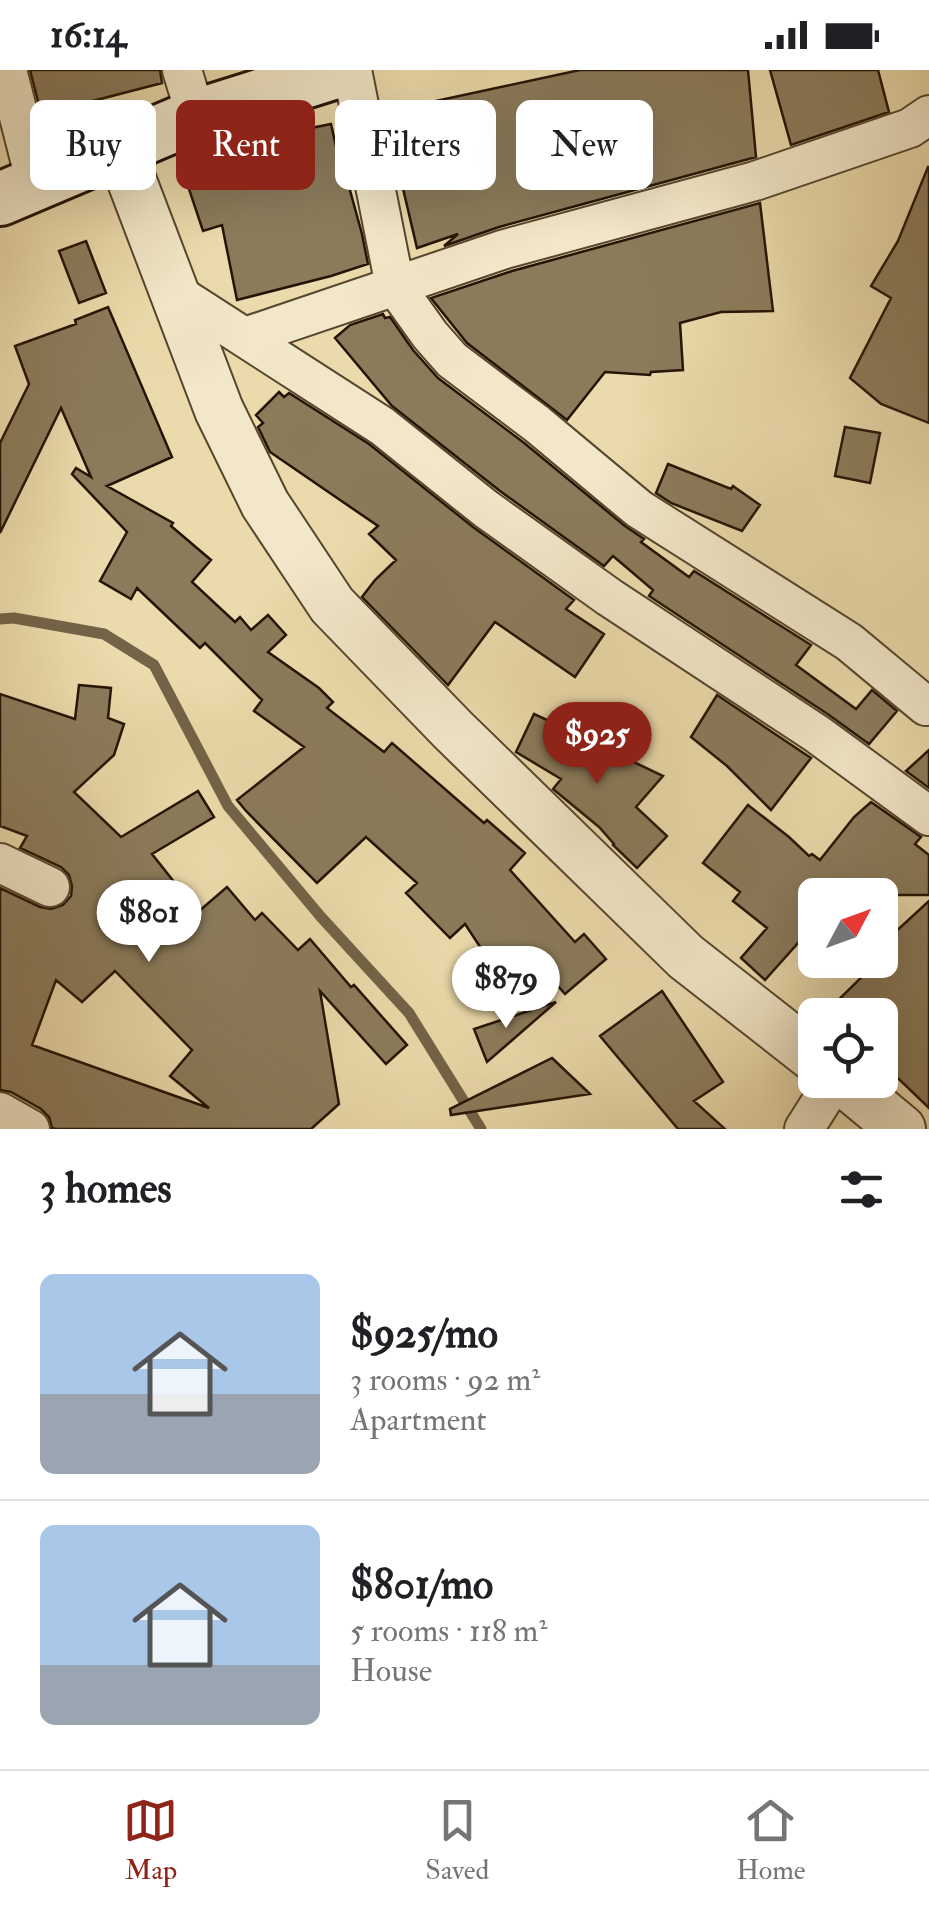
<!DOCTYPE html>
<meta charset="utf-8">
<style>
body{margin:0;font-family:"IM FELL Double Pica",serif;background:#f2f2f2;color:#202124;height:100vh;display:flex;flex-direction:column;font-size:38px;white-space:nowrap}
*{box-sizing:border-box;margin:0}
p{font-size:32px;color:#757577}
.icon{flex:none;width:55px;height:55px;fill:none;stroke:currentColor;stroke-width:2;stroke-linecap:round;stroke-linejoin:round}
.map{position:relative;height:1059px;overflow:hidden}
.sheet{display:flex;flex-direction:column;background:#fff;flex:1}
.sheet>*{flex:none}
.hud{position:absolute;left:30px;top:30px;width:870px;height:90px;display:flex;gap:20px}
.needle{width:65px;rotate:49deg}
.controls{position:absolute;left:798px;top:808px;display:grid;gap:20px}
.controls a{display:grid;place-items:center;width:100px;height:100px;border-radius:15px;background:#fff;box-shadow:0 10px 40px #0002;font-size:50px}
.price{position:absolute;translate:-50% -85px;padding:0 22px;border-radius:35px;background:#fff;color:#222;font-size:32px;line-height:65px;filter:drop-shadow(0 2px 5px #0008)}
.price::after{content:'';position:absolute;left:50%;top:60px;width:30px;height:22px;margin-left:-15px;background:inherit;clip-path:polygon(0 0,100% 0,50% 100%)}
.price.on{background:#8f2418;color:#fff}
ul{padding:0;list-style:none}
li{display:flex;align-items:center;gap:30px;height:250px;padding:0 40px}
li+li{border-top:2px solid #e0e0e0}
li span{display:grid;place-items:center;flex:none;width:280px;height:200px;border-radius:15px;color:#555}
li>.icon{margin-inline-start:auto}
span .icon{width:120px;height:120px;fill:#fffc;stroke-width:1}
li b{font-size:42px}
h2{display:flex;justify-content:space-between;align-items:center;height:120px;padding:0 40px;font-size:42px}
.tag{padding:0 35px;border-radius:15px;background:#fff;box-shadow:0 10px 40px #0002;font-size:35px;line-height:90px}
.tag.on{background:#8f2418;color:#fff}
.status{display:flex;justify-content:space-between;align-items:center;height:70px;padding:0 50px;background:#fff;direction:ltr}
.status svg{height:28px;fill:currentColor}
.tabs{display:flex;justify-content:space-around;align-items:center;height:140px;border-top:2px solid #e0e0e0;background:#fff;font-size:28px;color:#757577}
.tabs a{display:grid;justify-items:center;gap:5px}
.tabs .on{color:#8f2418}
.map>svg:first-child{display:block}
</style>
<div class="status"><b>16:14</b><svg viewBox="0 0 49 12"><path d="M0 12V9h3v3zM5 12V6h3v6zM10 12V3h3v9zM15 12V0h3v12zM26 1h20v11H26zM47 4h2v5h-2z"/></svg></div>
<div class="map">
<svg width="929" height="1059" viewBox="0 0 929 1059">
<rect width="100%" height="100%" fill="#ebdaab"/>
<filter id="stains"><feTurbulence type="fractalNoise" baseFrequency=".002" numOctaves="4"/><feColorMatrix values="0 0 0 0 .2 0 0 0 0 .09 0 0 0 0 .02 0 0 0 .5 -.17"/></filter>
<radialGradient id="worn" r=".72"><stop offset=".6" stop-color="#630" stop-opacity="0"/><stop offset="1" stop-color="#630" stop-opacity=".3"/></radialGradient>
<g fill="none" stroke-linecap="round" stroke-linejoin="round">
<path stroke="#736347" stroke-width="11" d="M0,549L14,548L104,564L154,595L228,736L321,847L409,943L481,1059"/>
</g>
<path fill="#8b7b5b" stroke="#241405" stroke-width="2.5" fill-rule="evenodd" d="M30,0H160L162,13L58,40L61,50L44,55Z
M580,0H748L756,87L499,157L444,176L458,164L417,178L385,42Z
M770,0H878L889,42L791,75Z
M331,54L338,85L340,84L362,164L368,194L331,206L237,230L222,155L203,161L181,95L271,66Z
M928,97H929V353L881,334L850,308L891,228L871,216L898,171Z
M760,133L773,241L721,242L680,253L683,300L651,302L650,305L605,302L567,350L467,273L431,228L512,201Z
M86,171L106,223L79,233L59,181Z
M108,237L172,387L107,416L173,453L171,456L211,490L192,512L235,552L240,547L251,560L268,545L286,565L268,582L319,618L333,632L327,638L384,682L392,673L484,753L487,750L525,783L510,800L575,872L584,864L606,889L565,924L551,908L519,936L465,854L450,868L406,823L417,813L366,767L317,813L246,741L237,730L304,677L254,641L262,630L205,573L200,578L137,518L131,529L100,511L127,462L72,404L76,398L91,407L61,338L0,463V373L29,314L15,276L76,254L75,250Z
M383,244L385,248L390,247L413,280L438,308L523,372L625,456L644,469L641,472L689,507L694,501L811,575L796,595L856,639L872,620L897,641L869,674L829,645L649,526L653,520L613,486L604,496L500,421L392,336L335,268L350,255Z
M279,322L284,327L289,323L369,374L473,457L574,530L566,539L604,564L575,607L495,552L448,615L362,527L375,510L396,490L369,464L378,456L270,382L258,357L263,353L256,345Z
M845,357L880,363L870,413L835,406Z
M668,394L731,419L733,416L760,435L742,461L671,433L656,423Z
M79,615L111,618L108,648L124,654L114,685L74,722L121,767L198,721L214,747L152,784L198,842L227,817L255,850L262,843L298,880L310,869L351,917L354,915L407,975L386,994L320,921L339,1034L311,1059H56L52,1058L49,1047L41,1039L11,1022L0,1020V818L40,837L51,839L63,835L71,826L72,816L69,805L61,797L20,778L27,766L0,756V624L75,649ZM115,901L192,980L170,1006L209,1038L32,975L56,910L82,932Z
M717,625L811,688L771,740L727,696L691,667Z
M534,644L558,655L606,695L615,683L663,706L636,737L667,766L637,798L613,775L614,774L599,757L553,719L561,709L516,682Z
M929,680V718L906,701Z
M871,732L921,767L915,774L929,785V825H815V854L765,910L741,888L767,858L733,831L740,822L703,793L748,735L789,767L809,786L812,784L820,790L854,747Z
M929,831V1038L880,991V945H823L870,899L863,891L880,890V876Z
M662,921L723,1012L694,1031L725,1059H678L600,966Z
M556,932L487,992L474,959Z
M552,988L590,1024L451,1045L450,1039Z"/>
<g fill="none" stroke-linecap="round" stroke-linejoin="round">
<defs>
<path id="minor" d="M7,0L36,113
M182,0L196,46
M352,0L395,216L430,265L452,290L537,354L639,439L849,572L926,636
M174,222L382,356L486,439L609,527L817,664L929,746
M245,267L505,179L755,111L910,58L929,45
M0,793L50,817
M0,1042L30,1059
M804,1059L835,1010"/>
<path id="tertiary" d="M119,77L219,340L265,434L332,535L453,660L686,887L815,988
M842,1010L901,1059"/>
<path id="secondary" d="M0,129L196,46L342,0"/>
</defs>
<use href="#minor" stroke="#56462e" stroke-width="42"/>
<use href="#tertiary" stroke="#56462e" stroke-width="52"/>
<use href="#secondary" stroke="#241405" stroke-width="58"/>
<use href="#minor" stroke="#f2e7c8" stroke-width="38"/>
<use href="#tertiary" stroke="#f2e7c8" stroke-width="48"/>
<use href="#secondary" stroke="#f2e7c8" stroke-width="52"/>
</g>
<rect width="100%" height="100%" filter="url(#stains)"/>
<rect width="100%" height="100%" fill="url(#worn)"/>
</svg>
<div class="controls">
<a><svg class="needle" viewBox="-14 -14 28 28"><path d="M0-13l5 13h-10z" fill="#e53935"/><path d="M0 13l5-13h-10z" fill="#757577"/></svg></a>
<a><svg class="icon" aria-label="locate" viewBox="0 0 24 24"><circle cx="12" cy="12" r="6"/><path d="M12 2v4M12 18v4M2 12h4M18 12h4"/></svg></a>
</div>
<b class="price on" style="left:597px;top:717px">$925</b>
<b class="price" style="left:149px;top:895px">$801</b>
<b class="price" style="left:506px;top:961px">$879</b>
<div class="hud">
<a class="tag">Buy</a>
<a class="tag on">Rent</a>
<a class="tag">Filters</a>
<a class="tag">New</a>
</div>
</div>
<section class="sheet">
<h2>3 homes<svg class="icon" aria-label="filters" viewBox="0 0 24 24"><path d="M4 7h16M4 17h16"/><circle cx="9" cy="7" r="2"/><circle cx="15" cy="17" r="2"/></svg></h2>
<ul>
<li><span style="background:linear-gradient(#a9c7e8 60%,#9aa5b1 0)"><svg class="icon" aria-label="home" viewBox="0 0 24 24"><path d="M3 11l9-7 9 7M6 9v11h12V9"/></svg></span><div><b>$925/mo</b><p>3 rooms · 92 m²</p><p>Apartment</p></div></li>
<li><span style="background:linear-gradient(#a9c7e8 70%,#9aa5b1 0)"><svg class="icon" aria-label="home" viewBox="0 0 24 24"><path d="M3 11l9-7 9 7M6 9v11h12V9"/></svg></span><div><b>$801/mo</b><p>5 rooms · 118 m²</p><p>House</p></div></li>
</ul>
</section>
<nav class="tabs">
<a class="on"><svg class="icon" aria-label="map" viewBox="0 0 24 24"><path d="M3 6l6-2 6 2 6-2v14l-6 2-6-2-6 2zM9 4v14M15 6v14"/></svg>Map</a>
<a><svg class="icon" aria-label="saved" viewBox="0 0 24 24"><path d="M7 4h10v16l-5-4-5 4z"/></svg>Saved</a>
<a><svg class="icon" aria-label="home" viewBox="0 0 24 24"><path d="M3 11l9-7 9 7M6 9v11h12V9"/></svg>Home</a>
</nav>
